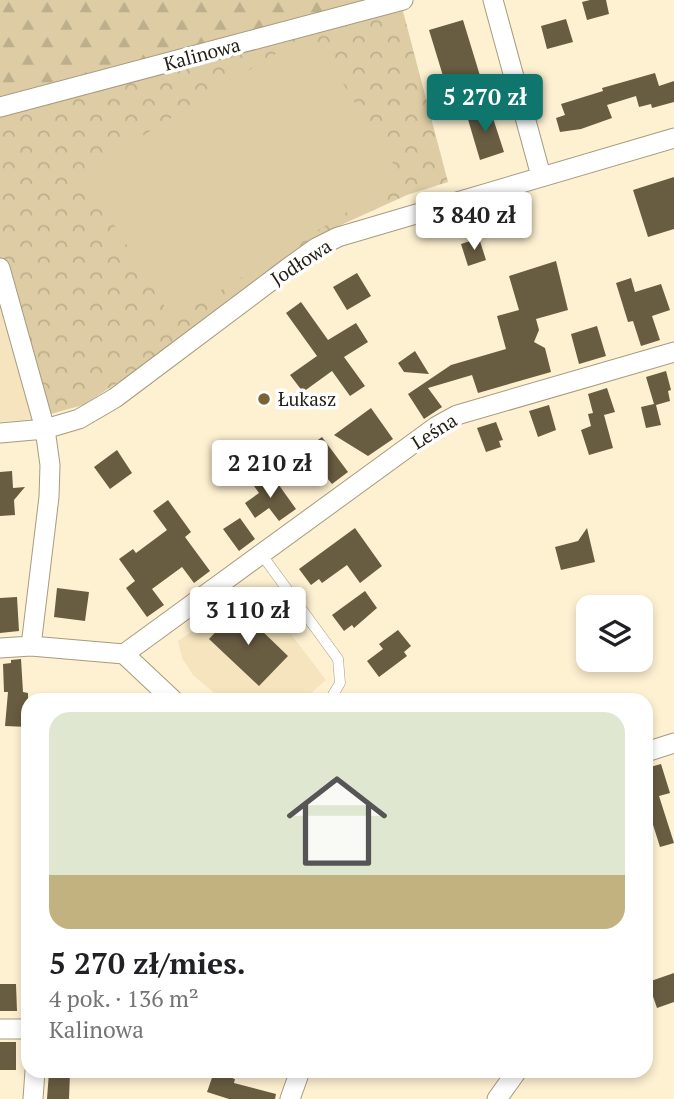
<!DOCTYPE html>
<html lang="pl">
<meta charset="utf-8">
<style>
body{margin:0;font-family:"PT Serif",serif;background:#f2f2f2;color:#202124;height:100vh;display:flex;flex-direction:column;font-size:26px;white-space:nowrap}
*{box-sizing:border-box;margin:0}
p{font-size:23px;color:#757577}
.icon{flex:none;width:38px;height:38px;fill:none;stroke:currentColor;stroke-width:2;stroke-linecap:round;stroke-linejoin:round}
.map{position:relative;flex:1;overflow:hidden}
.sheet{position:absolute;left:21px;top:693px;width:632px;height:385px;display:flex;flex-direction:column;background:#fff;border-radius:21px;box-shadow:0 4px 10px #0003}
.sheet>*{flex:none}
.buttons{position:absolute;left:576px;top:595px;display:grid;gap:14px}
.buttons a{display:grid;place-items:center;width:77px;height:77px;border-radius:14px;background:#fff;box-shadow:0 4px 10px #0003;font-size:35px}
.price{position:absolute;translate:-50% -60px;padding:0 16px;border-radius:7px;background:#fff;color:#222;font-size:23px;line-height:46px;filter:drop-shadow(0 2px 4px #0008)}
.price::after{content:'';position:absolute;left:50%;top:42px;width:21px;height:16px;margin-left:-10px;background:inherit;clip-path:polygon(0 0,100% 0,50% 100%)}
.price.selected{background:#0f766e;color:#fff}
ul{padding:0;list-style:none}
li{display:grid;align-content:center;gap:14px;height:371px;padding:0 28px}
li span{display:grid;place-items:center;height:217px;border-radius:21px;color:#555}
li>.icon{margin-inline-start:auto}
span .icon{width:126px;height:126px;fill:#fffc;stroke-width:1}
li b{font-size:30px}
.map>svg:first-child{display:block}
</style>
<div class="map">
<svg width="674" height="1099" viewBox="0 0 674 1099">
<defs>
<pattern id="forest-firs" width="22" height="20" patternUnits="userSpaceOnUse" patternTransform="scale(1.75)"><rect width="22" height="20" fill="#ddcca4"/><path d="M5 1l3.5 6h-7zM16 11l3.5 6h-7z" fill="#beaf8c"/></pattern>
<pattern id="park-crowns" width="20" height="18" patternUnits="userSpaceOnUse" patternTransform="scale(1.75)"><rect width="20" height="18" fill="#ddcca4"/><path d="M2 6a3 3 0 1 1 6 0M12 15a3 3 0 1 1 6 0" fill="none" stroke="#beaf8c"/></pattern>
</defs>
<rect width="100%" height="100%" fill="#fef1d2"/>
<path fill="#f5e4be" d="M0,306L33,419L0,422Z
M256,588L326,680L303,700H222L193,675L182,658L178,641Z"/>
<path fill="url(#forest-firs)" d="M0,0H367L0,98Z"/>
<path fill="url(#park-crowns)" d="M400,0L448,182L407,195L343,224L298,249L128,376L83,405L33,419L0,306V98Z"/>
<path fill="#ddcca4" d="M311,32L402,178L173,320L82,173Z"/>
<path fill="#685c41" d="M590,0H606L609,14L587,20L582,2Z
M566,19L573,42L547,49L541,26Z
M463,20L481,79L447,89L429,30Z
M655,73L659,86L674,81V102L652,108L651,104L639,107L636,96L607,105L612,118L581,129L560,132L556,118L565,115L561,104L603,91L602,88Z
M490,109L504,152L480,160L467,116Z
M674,177V229L648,237L633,190Z
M479,238L486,260L468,266L461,244Z
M556,261L568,310L536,319L539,330L534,342L545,348L551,372L478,393L472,375L428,388L442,407L424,419L408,394L451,365L506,349L497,316L519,310L509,276Z
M357,273L371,296L347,310L333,287Z
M631,278L635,292L661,284L670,310L652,316L660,340L641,346L633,321L628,322L616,283Z
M301,302L328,340L356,323L368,342L344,357L365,386L350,396L332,371L303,392L290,375L317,356L286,313Z
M597,326L606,356L579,364L571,334Z
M415,351L429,374L404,372L398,363Z
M666,371L671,390L668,391L670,401L656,405L661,425L646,428L641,407L654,404L646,377Z
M607,388L615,412L604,415L613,448L589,455L581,430L591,426L588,414L593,413L588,394Z
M549,405L556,430L538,437L529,411Z
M371,408L393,439L368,456L334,435Z
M496,422L503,440L499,441L501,447L486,452L477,428Z
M322,437L348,472L332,484L304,450Z
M117,450L132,473L110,489L94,467Z
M12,471L13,488L25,487L14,500L15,515L0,516V472Z
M271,474L296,509L279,521L269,508L255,518L245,503L259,493L254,486Z
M168,500L191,532L185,537L210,571L194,583L182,567L152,589L164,605L147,617L126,588L135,581L119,559L133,549L136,553L167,530L153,511Z
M240,518L255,539L239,551L223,529Z
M355,528L382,566L360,583L347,565L322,583L319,579L311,585L299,569Z
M587,528L595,562L561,570L555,547L578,541Z
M57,588L89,592L85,621L54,617Z
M365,591L377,608L354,628L352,625L344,631L332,615Z
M17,597L19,631L0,633V598Z
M238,608L288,656L259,686L209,639Z
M398,630L411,646L404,652L407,656L379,677L367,661L383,649L379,644Z
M21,659L23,692L28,693V727L5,726L8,692H4L3,664L11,663V660Z
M646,764H649L650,767L661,764L670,793L659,796L674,843L660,847L649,812L646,813Z
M674,973V1002L657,1008L648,982Z
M0,984H16L17,1011H0Z
M0,1042H16V1070H0Z
M49,1072L70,1073L69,1099H47Z
M214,1072L235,1079L234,1083L276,1094L275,1099H229L207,1092Z"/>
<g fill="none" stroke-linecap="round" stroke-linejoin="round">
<defs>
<path id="lane" d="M262,555L338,659L340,683L330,700"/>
<path id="street" d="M493,0L541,176
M0,107L403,0
M0,268L45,429L50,465L49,497L31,646
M0,433L45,429L79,419L115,398L288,268L316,248L338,237L674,138
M0,648L31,646L124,654
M124,654L437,426L457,415L674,352
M124,654L173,700
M646,752L674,743
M0,1029H28
M33,1099L35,1071
M290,1099L300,1071
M497,1099L517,1071"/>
</defs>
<use href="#lane" stroke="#a79b7e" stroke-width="11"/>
<use href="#street" stroke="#a79b7e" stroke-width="21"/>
<use href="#lane" stroke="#fff" stroke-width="10"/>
<use href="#street" stroke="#fff" stroke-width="19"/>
</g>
<circle fill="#796534" stroke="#fff" stroke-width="2.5" cx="264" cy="399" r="7"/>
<g text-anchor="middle" stroke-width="7" stroke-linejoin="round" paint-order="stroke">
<g font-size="19" fill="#241f14" stroke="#fff">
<text transform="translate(202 54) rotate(-15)" y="7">Kalinowa</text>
<text transform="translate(301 262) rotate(-33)" y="7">Jodłowa</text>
<text transform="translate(434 431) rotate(-32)" y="7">Leśna</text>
</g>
<g font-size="19" fill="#241f14" stroke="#fff" text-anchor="start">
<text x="278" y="406">Łukasz</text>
</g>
</g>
</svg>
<div class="buttons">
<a><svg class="icon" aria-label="layers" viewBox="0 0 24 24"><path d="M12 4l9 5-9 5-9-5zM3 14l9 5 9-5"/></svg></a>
</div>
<b class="price selected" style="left:485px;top:134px">5 270 zł</b>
<b class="price" style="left:474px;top:252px">3 840 zł</b>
<b class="price" style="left:270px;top:500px">2 210 zł</b>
<b class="price" style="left:248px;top:647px">3 110 zł</b>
<section class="sheet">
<ul>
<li><span style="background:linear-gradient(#dfe7d0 75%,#c2b280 0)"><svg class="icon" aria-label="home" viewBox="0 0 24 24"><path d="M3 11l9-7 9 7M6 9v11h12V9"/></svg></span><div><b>5 270 zł/mies.</b><p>4 pok. · 136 m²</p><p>Kalinowa</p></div></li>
</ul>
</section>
</div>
